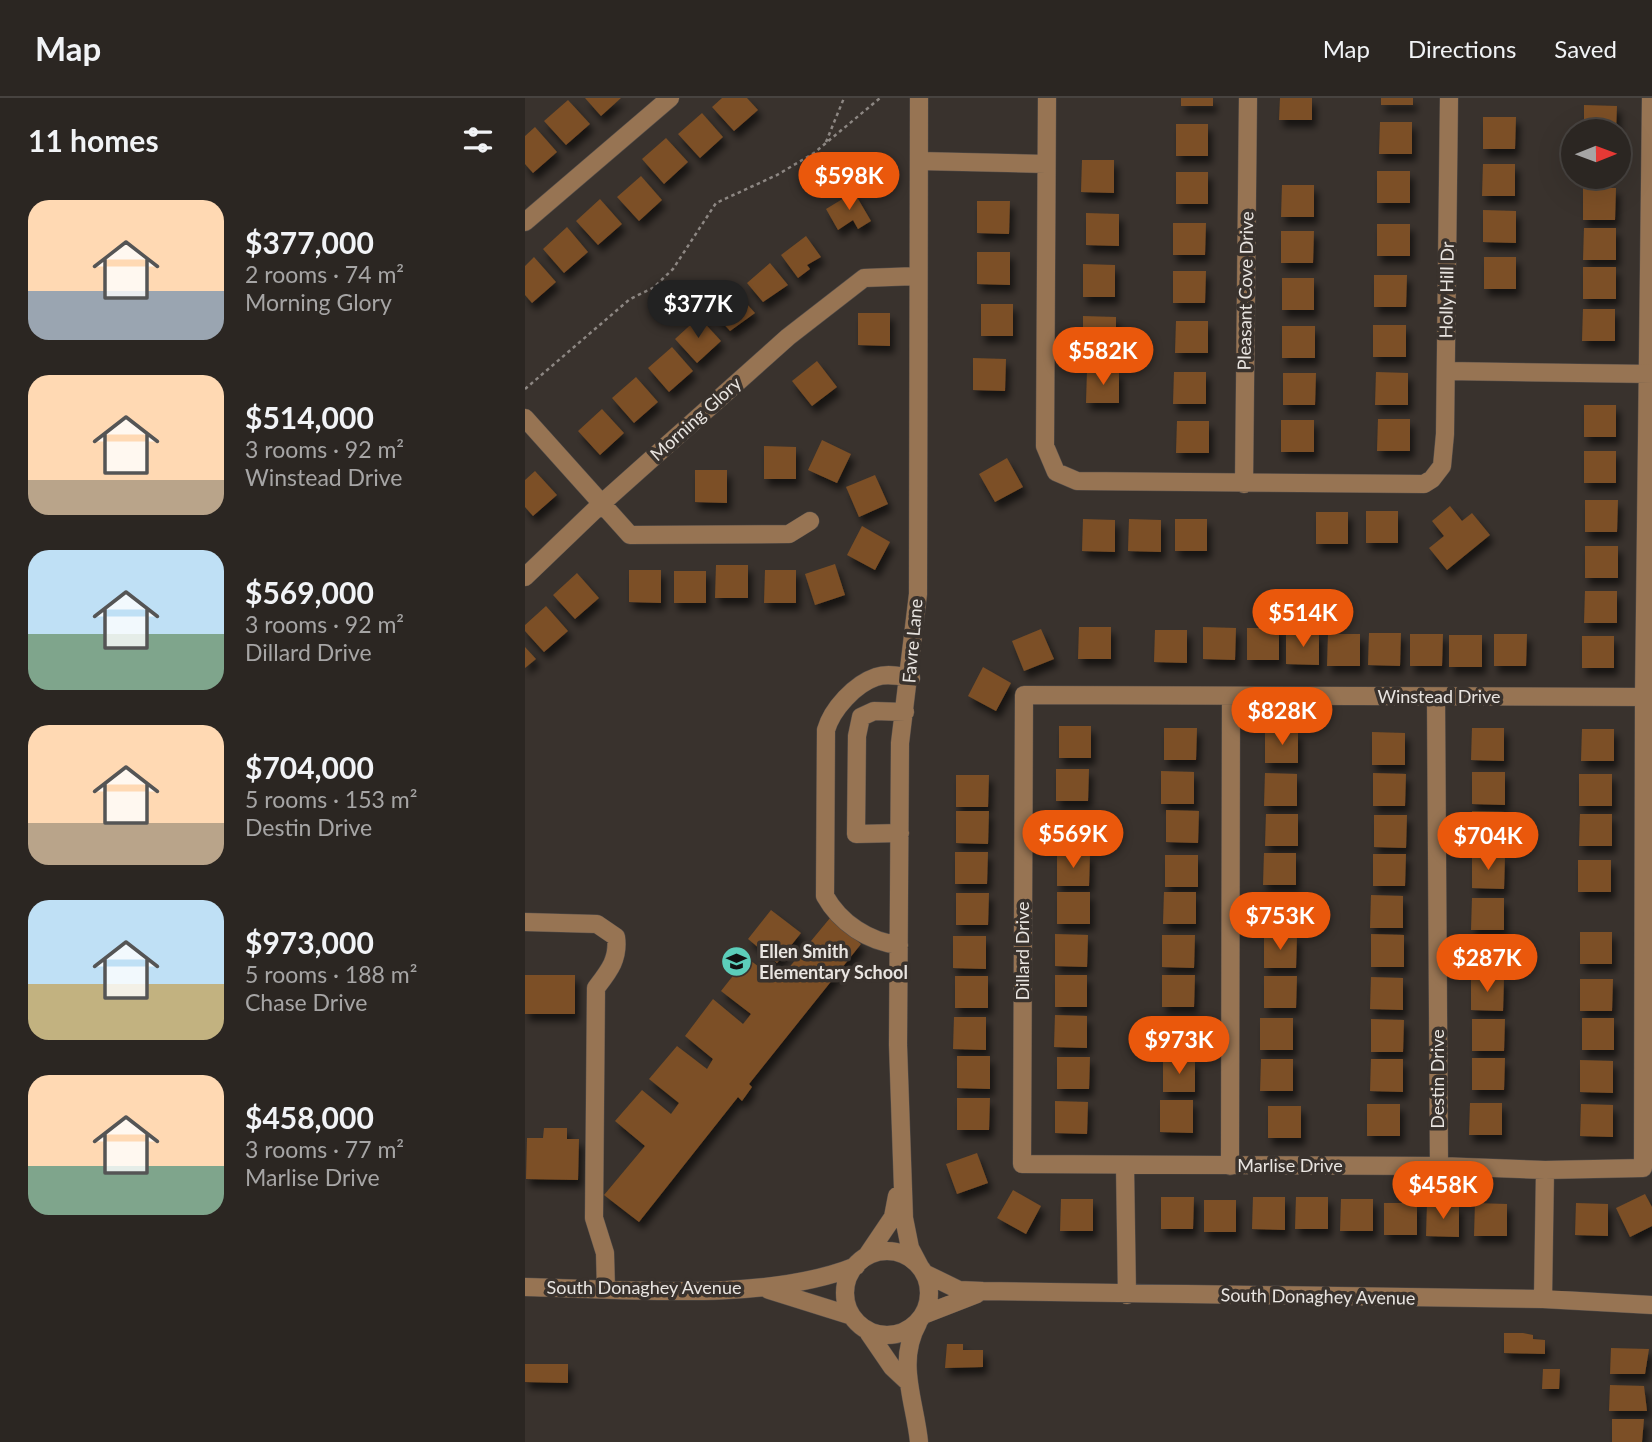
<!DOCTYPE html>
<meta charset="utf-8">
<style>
body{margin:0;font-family:Lato,sans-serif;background:#37322f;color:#f1f3f6;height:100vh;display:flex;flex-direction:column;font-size:26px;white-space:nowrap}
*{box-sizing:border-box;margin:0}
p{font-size:23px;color:#a6a5a5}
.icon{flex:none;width:38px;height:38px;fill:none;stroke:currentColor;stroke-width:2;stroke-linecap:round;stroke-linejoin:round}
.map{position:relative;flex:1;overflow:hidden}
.details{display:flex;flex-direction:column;background:#2b2622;width:525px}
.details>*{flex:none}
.needle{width:46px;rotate:89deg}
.tools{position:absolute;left:1036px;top:21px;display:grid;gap:14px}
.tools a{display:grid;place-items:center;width:70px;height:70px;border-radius:50%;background:#2b2622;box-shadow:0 7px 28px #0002,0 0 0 2px #474340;font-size:35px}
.price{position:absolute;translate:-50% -60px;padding:0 16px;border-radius:24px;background:#ea580c;color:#fff;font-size:23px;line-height:46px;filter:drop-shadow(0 2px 4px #0008)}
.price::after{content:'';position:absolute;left:50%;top:42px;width:21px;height:16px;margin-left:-10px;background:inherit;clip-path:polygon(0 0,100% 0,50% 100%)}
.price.on{background:#222;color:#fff}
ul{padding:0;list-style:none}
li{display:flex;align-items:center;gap:21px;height:175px;padding:0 28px}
li span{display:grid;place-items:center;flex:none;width:196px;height:140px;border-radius:21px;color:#555}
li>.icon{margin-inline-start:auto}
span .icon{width:84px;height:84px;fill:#fffc;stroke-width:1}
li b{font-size:30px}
h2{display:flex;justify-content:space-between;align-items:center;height:84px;padding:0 28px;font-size:30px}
header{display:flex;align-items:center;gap:42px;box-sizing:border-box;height:98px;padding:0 35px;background:#2b2622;border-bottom:2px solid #474340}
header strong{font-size:33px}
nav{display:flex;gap:38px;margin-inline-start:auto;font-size:24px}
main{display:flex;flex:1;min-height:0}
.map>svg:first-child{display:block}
</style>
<header>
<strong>Map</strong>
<nav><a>Map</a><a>Directions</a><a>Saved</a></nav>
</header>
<main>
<section class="details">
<h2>11 homes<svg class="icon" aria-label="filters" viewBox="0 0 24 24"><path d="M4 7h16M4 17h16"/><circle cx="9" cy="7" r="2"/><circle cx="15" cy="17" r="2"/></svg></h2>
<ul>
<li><span style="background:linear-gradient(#ffd9b3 65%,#9aa5b1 0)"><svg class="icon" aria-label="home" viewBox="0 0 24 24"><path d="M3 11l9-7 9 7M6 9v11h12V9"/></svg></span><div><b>$377,000</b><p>2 rooms · 74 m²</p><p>Morning Glory</p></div></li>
<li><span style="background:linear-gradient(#ffd9b3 75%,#b9a48a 0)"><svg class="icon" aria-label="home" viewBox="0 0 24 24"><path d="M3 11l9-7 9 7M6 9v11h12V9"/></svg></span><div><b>$514,000</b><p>3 rooms · 92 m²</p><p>Winstead Drive</p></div></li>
<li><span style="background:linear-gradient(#bfe0f5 60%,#7fa58c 0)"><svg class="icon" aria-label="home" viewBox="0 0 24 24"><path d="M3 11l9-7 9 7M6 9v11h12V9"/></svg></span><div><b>$569,000</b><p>3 rooms · 92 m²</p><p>Dillard Drive</p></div></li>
<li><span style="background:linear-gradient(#ffd9b3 70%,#b9a48a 0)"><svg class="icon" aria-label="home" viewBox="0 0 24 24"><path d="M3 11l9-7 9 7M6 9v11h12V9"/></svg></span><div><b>$704,000</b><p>5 rooms · 153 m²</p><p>Destin Drive</p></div></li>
<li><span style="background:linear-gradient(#bfe0f5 60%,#c2b280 0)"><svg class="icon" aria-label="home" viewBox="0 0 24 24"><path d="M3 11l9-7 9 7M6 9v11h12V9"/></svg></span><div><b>$973,000</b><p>5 rooms · 188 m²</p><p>Chase Drive</p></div></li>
<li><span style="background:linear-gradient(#ffd9b3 65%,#7fa58c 0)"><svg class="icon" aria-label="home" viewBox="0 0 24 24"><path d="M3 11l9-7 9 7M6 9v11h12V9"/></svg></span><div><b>$458,000</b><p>3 rooms · 77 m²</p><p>Marlise Drive</p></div></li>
</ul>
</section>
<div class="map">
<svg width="1127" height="1344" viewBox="0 0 1127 1344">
<defs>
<filter id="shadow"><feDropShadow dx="4" dy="7" stdDeviation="3.5" flood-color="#0009"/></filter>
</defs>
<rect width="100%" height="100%" fill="#39322d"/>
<path fill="#7c4f25" filter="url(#shadow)" d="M60,0H96L76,18Z
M197,0H222L233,12L209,33L187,9Z
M656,0H688V8H656Z
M755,0H787V22H754Z
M856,0H888V7H856Z
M43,2L65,26L41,47L19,23Z
M1059,7L1092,8L1091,33H1059Z
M177,15L198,39L175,60L153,36Z
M958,19H991L990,51H958Z
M855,24H887V56H854Z
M651,26H683V58H651Z
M10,29L32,54L8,75L0,66V38Z
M141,40L163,64L139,86L117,61Z
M557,62H589V95L556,94Z
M958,66H990V98H957Z
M852,73H885V105H852Z
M651,74H683V106H651Z
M116,78L137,102L114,123L92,99Z
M757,87H789V119H756Z
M1058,90H1091L1090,122H1058Z
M329,94L346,123L333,131L328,122L313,132L301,111Z
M75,101L97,126L73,147L51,123Z
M452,103H485L484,136L452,135Z
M958,112L991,113V145L958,144Z
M561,115L594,116V148L561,147Z
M648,125H681L680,157H648Z
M852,126H885V158H852Z
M42,129L63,154L39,175L18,151Z
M1059,130H1091V162H1058Z
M756,133H789L788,165H756Z
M281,138L296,159L282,167L285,171L273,180L256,157Z
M452,154H485V187L452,186Z
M9,159L31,184L7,205L0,197V168Z
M959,159H991V191H959Z
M245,165L263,187L238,204L222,185Z
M558,166L590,167V199H558Z
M1058,169H1091V201H1058Z
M648,173H681L680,205H648Z
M849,177H882L881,209H849Z
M757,180H789V212H757Z
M212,195L230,215L205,233L189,215Z
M456,206H488V238H456Z
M1058,211H1090V243H1057Z
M333,215H365V248L333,247Z
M558,218L591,219V251L558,250Z
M174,219L196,243L172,265L150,241Z
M651,223H683V255H650Z
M848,227H881V259H848Z
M757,228H790V260H757Z
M147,249L168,273L144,294L123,270Z
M448,260L481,261L480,293L448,292Z
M292,263L312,289L287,308L267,283Z
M562,273H594V305H561Z
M649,274H681V306H648Z
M851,274L883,275V307H850Z
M758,275H791L790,307H758Z
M111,279L133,304L109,325L87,300Z
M1059,307H1091V339H1059Z
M77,311L99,335L75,357L53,333Z
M853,321H885V353H852Z
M756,322H789V354H756Z
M652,323H684V355H651Z
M297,342L326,356L312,385L283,372Z
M239,348L271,349V381H239Z
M1059,353H1091V385H1059Z
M482,360L498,389L470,404L454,376Z
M170,372H202V405L170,404Z
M10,373L32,397L8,418L0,409V382Z
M350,377L363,406L334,419L321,389Z
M1060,402H1093L1092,434H1060Z
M925,408L937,423L947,415L965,437L922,472L904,450L919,438L907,423Z
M841,413H873V445H841Z
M791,414H823V446H791Z
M558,421L590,422V454L557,453Z
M604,421L636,422V454L603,453Z
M650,421H682V453H650Z
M337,428L365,444L350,472L322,457Z
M1060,448H1093V480H1060Z
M310,466L320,497L290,507L280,476Z
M191,467H223V500H190Z
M104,472H136V505L104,504Z
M240,472H271V505H239Z
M149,473H181V505H149Z
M52,475L74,500L50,521L28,497Z
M1060,493H1092V525H1059Z
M21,508L43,533L19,554L0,533V527Z
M554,529H586V561H553Z
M678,529L711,530L710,562L678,561Z
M722,530H754V562H722Z
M516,531L529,561L499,573L487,543Z
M630,532H662V565L629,564Z
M761,534L794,535V567L761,566Z
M844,535H876L875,568L843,567Z
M803,536H835V568H802Z
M885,536H918L917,568H885Z
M969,536H1002L1001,568H969Z
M924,537H957V569H924Z
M1057,538H1089V570H1057Z
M0,549L11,561L0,570Z
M458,569L486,585L471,613L443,598Z
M534,628H566V660H534Z
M639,630H672L671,662H639Z
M947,630H979V663L946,662Z
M1057,631H1089V663H1056Z
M740,633H773V665H740Z
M847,634L880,635V667H847Z
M531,671H564L563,703H531Z
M636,673L669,674V706H636Z
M947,674H980V707L947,706Z
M740,675L772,676V708H739Z
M848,675L881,676L880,708H848Z
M1054,676H1087V708H1054Z
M431,677H464L463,709H431Z
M641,712L674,713L673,745L641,744Z
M431,713H464L463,746L431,745Z
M530,713H562V745H529Z
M947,713L980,714L979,746L947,745Z
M741,716H773V748H740Z
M1055,716H1087V748H1054Z
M849,717H882L881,750L849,749Z
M430,754H463L462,786H430Z
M739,755H771V787H738Z
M532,756H565L564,788H532Z
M848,756H881L880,788H848Z
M640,757H673V789H640Z
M947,758L980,759L979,791L947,790Z
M1053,762H1086V794H1053Z
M532,794H565V826H532Z
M639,794H671V826H638Z
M431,795H464L463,827H431Z
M739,797H771V829H739Z
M846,797L878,798V830H845Z
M947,800H979V832H946Z
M246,812L276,835L252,865L223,841Z
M305,820L336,846L224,986L227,989L217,1003L213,999L114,1124L79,1097L120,1048L90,1023L117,992L146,1016L154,1005L124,981L152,948L182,971L188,961L160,938L188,901L218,926L226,916L196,893L222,860L253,883Z
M1055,834H1087V866H1055Z
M530,836L563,837L562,869L530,868Z
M846,836L879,837V869H846Z
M637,837H670L669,870L637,869Z
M428,838H461V871L428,870Z
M739,838H772L771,870H739Z
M944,839H976V871H943Z
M0,877H50V916H0Z
M530,877H562V909H530Z
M637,877H670L669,909H637Z
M430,878H463V910H430Z
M739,878H772L771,910H739Z
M846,879L878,880V912L845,911Z
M946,880L979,881L978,913L946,912Z
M1055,881H1088L1087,913H1055Z
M530,917L562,918V950L529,949Z
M636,918H668V950H636Z
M429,919H461V952L428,951Z
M735,920H768V952H735Z
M1057,920H1089V952H1057Z
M846,921L879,922L878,954H846Z
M947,921H980L979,953H947Z
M432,958H465V991L432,990Z
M532,959H565L564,991H532Z
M947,960H980L979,992H947Z
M736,961H768V993H735Z
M846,961H878V994L845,993Z
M638,962H670V994H638Z
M1055,962L1088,963V995L1055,994Z
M432,1000H465L464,1032H432Z
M635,1002H668V1035L635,1034Z
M530,1003L563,1004L562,1036L530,1035Z
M945,1005H977V1037H944Z
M842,1006H875V1038H842Z
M1056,1006L1088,1007V1039L1055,1038Z
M743,1008H776V1040H743Z
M19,1030H42V1041H54L53,1082L1,1081L2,1040H18Z
M452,1055L463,1085L432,1096L421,1066Z
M488,1092L516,1108L501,1136L472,1120Z
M1120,1096L1127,1109V1128L1105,1139L1091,1110Z
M636,1099H669L668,1131H636Z
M728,1099H760V1132L727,1131Z
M771,1099H803V1131H770Z
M536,1101H568V1133H535Z
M816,1101H848V1133H815Z
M679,1102H711V1134H679Z
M859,1105H892V1137H859Z
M950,1105L982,1106V1138H949Z
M1051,1105L1083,1106V1138L1050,1137Z
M902,1106L934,1107V1139L901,1138Z
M979,1235H998L1008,1237V1241L1020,1242V1256L979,1255Z
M422,1246H438V1252H458V1269L420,1270Z
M1086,1250L1124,1251L1120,1276H1085Z
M0,1266H43V1285L0,1284Z
M1018,1271H1035L1034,1291H1017Z
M1085,1287L1119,1288L1122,1313H1084Z
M1087,1321H1119L1117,1344H1087Z"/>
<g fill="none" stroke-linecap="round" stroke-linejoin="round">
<defs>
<path id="minor" d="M394,0L393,496L375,645L373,947L379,1120L385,1150L395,1169
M522,0L520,348L531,374L552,383L899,386L907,381L917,368L920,336L924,0
M394,63L521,66
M0,124L145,0
M921,273L1127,276
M0,320L105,437L264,436L285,423
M719,386L723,0
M0,479L75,407L263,239L339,180L393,178
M911,599L914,1068
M1119,599L499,597L497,1066L914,1068L1020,1072L1118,1070L1119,599L1126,0
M375,735L331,736L332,638L336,619L349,613L380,614
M0,824L72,826L91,839C94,861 84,873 71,890L69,1120L80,1155L81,1191
M374,847C344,844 315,825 300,798L301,632C307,611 330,586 351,579C362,575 375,578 386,580
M600,1067L602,1197
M705,1068L706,598
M320 1195a42 42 0 1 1 84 0a42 42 0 1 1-84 0Z
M341,1159L368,1119L372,1098
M399,1175L434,1192L458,1193L1018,1201L1127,1207
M0,1189C98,1191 240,1205 331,1168
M244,1192L327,1218
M1018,1201L1020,1072
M398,1217L452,1196
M393,1225C371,1264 390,1303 394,1344
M341,1231L367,1269L383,1284"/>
</defs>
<use href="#minor" stroke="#554e4a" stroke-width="19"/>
<path stroke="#8d8783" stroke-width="2.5" stroke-dasharray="3.5 3.5" stroke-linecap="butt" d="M301,44L319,0
M0,291L105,201L128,190L148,171L191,105L252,77L289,55L355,0"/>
<use href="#minor" stroke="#977453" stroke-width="18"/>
</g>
<defs>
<symbol id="school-disc" viewBox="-11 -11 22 22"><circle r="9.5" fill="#5cceba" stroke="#39322d"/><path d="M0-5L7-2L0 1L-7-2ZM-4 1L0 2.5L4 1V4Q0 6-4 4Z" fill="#111"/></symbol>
</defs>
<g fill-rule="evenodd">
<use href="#school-disc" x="194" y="846" width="35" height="35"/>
</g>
<g text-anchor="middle" stroke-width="7" stroke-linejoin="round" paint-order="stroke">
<g font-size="18" fill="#e8e4e0" stroke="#39322d">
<text transform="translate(922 192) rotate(-89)" y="6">Holly Hill Dr</text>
<text transform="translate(721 193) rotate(-89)" y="6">Pleasant Cove Drive</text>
<text transform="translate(171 321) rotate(-42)" y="6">Morning Glory</text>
<text transform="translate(388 543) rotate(-85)" y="6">Favre Lane</text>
<text x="914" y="605">Winstead Drive</text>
<text transform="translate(498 853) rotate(-90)" y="6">Dillard Drive</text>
<text transform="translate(913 981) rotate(-90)" y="6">Destin Drive</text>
<text x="765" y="1074">Marlise Drive</text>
<text x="119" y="1196">South Donaghey Avenue</text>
<text transform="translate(793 1199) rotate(1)" y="6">South Donaghey Avenue</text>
</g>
<g font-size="18" font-weight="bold" fill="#e8e4e0" stroke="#39322d" text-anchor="start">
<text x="234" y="860">Ellen Smith<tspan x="234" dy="21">Elementary School</tspan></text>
</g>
</g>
</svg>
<div class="tools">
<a><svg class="needle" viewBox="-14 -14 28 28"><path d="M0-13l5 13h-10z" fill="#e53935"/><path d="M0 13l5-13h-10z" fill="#a6a5a5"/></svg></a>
</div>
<b class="price" style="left:324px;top:114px">$598K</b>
<b class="price on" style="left:173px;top:242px">$377K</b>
<b class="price" style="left:578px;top:289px">$582K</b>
<b class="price" style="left:778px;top:551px">$514K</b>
<b class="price" style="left:757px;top:649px">$828K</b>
<b class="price" style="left:548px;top:772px">$569K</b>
<b class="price" style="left:963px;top:774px">$704K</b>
<b class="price" style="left:755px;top:854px">$753K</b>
<b class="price" style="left:962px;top:896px">$287K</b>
<b class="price" style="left:654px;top:978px">$973K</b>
<b class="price" style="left:918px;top:1123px">$458K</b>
</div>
</main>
